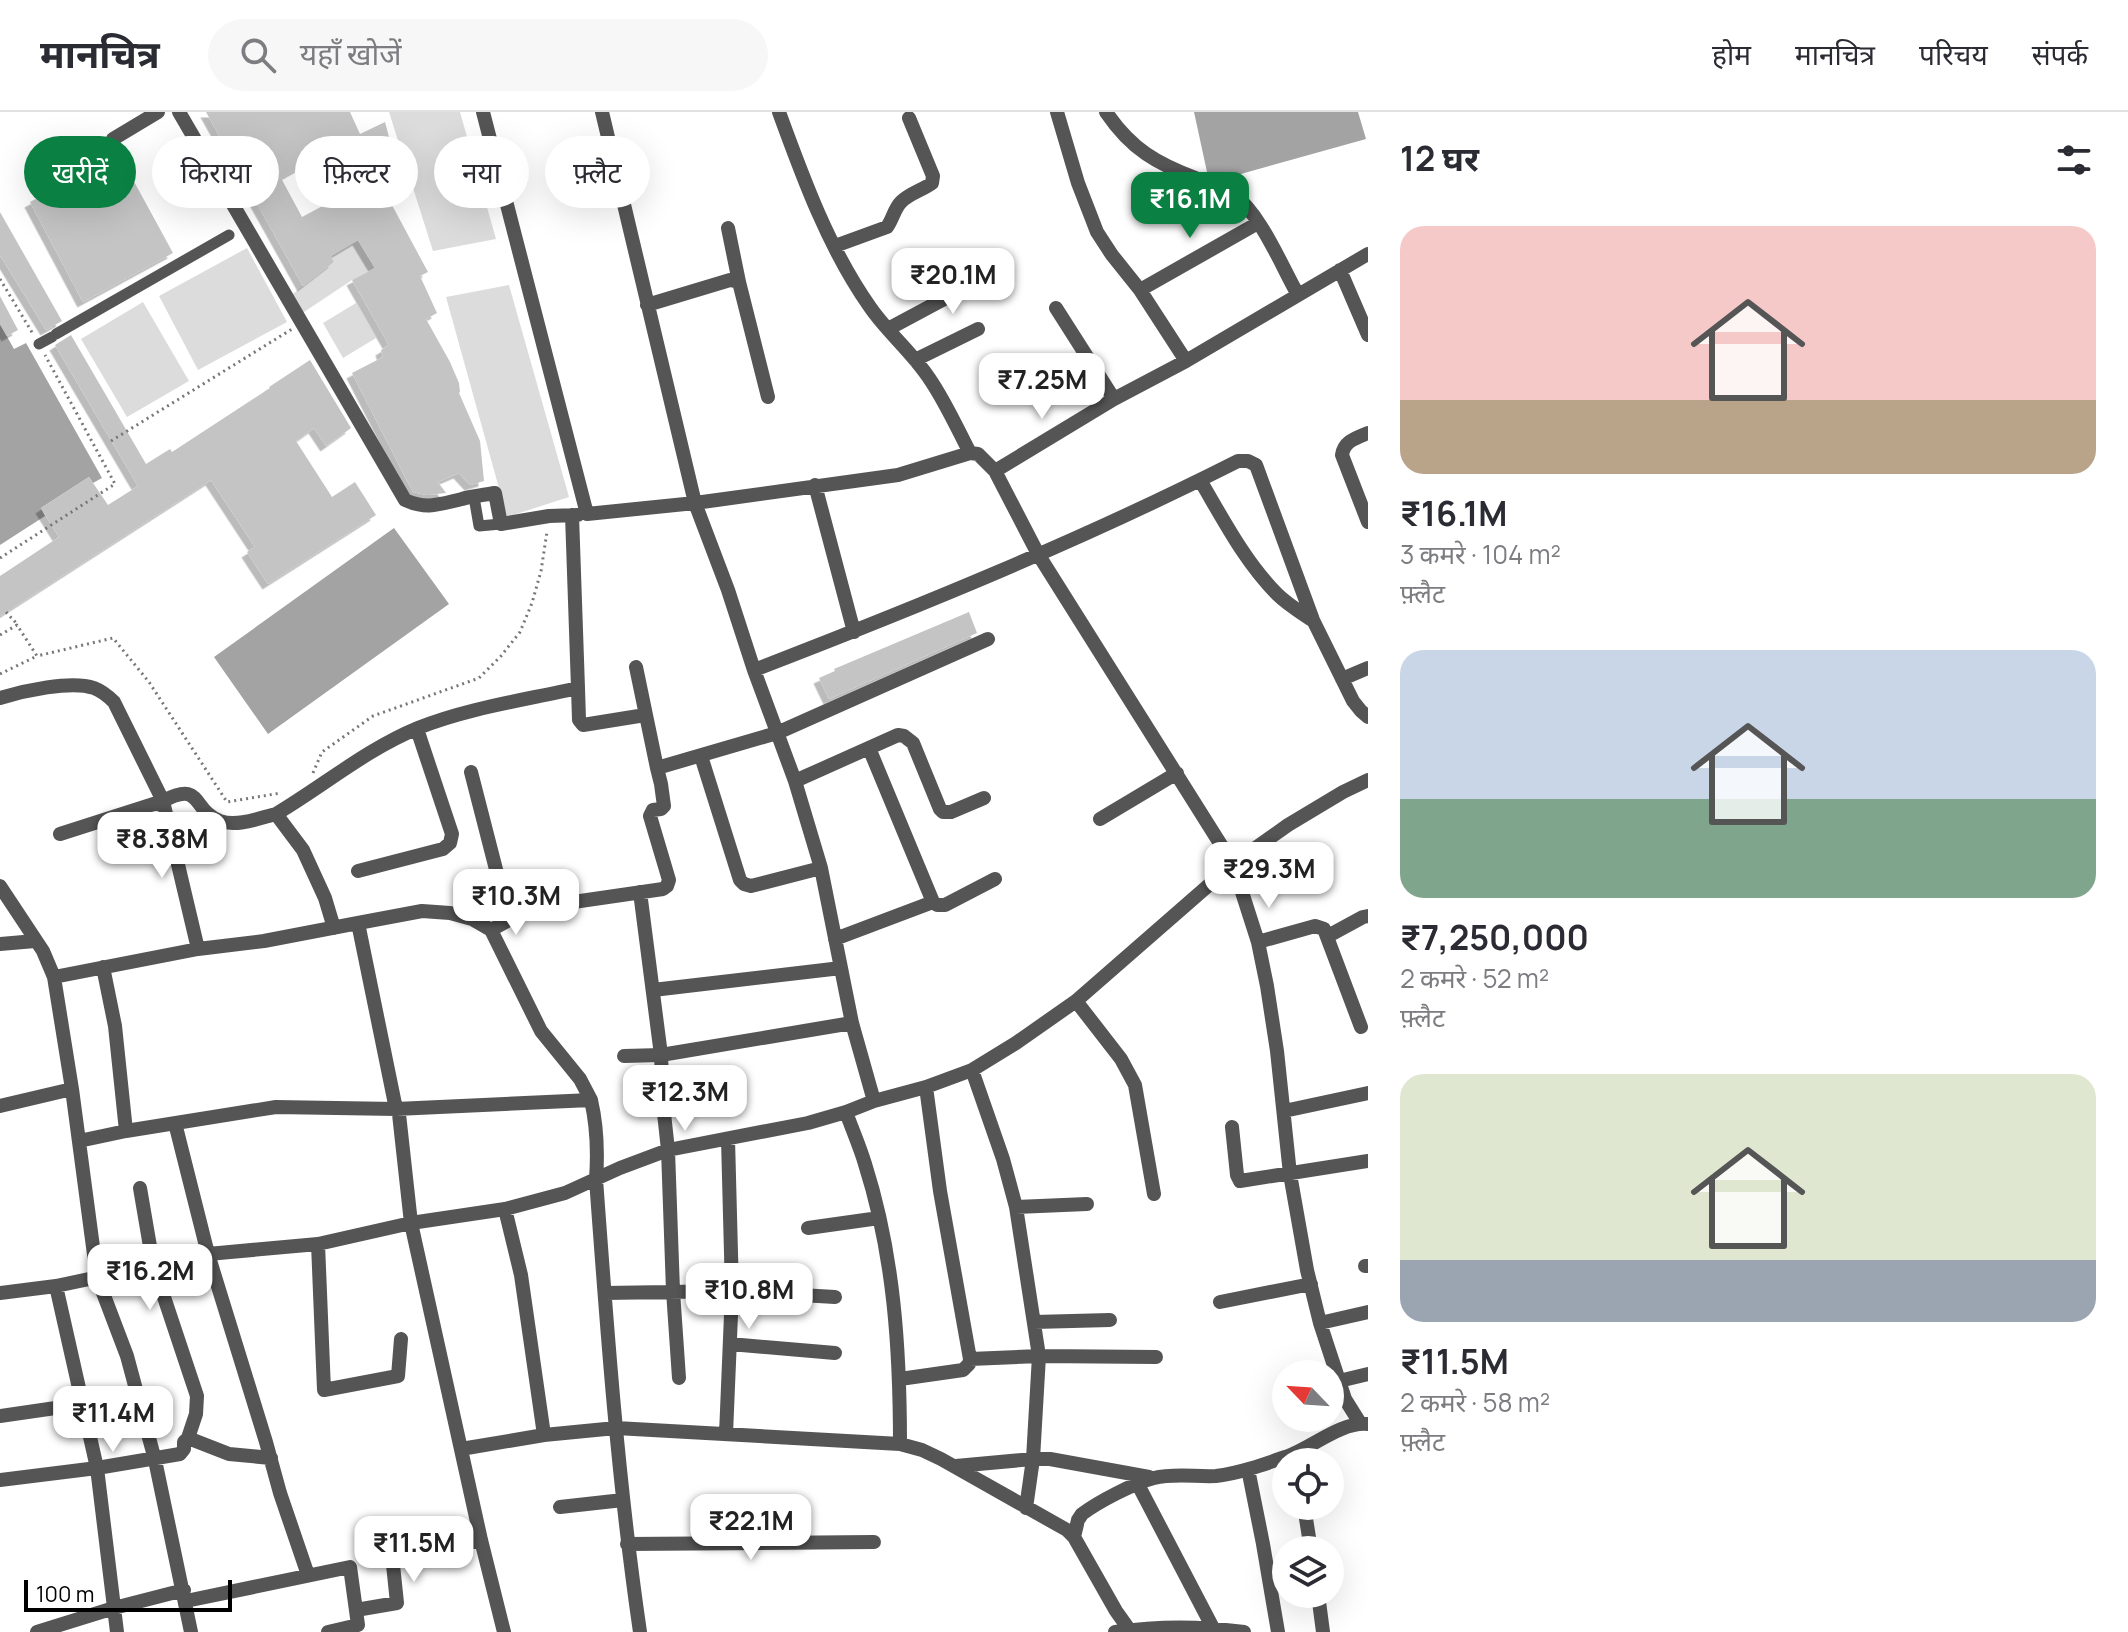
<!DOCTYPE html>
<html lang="hi">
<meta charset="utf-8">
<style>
body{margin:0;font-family:Manrope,"Noto Sans Devanagari",sans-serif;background:#f7f7f7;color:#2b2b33;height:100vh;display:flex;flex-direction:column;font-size:30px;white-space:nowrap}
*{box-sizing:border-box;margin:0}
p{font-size:26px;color:#7c7c81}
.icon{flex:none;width:44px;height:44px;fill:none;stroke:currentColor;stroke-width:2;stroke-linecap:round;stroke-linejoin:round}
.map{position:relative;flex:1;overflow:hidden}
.panel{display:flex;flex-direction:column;background:#fff;width:760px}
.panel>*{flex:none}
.hud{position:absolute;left:24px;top:24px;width:760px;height:72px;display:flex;gap:16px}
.needle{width:52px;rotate:295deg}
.tools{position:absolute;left:1272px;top:1248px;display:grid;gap:16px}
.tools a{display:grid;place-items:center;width:72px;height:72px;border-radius:50%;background:#fff;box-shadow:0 8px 32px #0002;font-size:40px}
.scale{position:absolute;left:24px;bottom:20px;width:208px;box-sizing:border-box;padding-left:8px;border:4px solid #000;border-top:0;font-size:22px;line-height:28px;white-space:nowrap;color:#000;-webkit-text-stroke:6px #fff;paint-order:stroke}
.price{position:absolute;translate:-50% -68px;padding:0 18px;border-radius:16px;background:#fff;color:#222;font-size:26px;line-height:52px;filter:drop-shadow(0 2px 4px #0008)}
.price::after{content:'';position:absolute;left:50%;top:48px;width:24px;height:18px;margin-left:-12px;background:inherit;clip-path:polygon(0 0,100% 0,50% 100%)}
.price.selected{background:#0b8043;color:#fff}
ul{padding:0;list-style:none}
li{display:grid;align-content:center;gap:16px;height:424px;padding:0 32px}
li span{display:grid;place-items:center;height:248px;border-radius:24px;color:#555}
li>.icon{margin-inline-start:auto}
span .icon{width:144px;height:144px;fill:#fffc;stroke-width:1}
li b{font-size:34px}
h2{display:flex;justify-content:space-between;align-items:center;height:96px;padding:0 32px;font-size:34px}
.pill{padding:0 28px;border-radius:36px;background:#fff;box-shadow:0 8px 32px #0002;font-size:28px;line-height:72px}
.pill.selected{background:#0b8043;color:#fff}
header{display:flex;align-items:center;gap:48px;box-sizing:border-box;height:112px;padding:0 40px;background:#fff;border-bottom:2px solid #e1e1e2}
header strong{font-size:38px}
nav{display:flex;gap:44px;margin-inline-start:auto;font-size:28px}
.search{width:560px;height:72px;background:#f7f7f7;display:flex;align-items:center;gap:20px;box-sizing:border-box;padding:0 28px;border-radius:44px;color:#7c7c81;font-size:30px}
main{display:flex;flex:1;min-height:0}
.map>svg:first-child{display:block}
</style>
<header>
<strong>मानचित्र</strong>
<div class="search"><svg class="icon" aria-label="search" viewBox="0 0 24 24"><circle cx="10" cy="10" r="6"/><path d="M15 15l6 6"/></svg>यहाँ खोजें</div>
<nav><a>होम</a><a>मानचित्र</a><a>परिचय</a><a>संपर्क</a></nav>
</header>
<main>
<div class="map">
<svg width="1368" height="1520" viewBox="0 0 1368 1520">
<defs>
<filter id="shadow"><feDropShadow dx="-5.5" dy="5.5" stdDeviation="0" flood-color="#0004"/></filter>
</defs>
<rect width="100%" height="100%" fill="#fff"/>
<path fill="#dcdcdc" d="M389,0H460L496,127L433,139Z
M366,123L359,130L375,156L352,168L301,202L290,184L334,150L331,144Z
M247,136L287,210L198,258L159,184Z
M509,173L569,385L507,405L446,185Z
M143,190L189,269L127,305L81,227Z
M356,191L376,226L343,246L323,211Z"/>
<path fill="#a3a3a3" d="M1194,0H1358L1366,27L1223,67L1207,60Z
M0,212L14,237L26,231L102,366L93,371L89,365L41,396L45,404L0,433Z
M394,416L449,492L268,622L214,545Z"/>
<path fill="#c4c4c4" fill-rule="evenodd" filter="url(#shadow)" d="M206,0H350L360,22L385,10L403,77L386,82L428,160L420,164L437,201L426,207L450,250L459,271L460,280L459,281L480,329L484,369L470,373L459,361L438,370L446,381L427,383L413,380L352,261L383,245L381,238L389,233L352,168L375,156L358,128L331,144L334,150L303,174ZM324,42L345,82L302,105L281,66Z
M119,42L173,141L83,190L30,90Z
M0,100L62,209L46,218L0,143Z
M0,184L18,218L7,224L0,212Z
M71,223L146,352L170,337L172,340L270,276L269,275L310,248L351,316L326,334L314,316L296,329L332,385L355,370L376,403L268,472L247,440L255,435L211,368L0,504V464L59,425L41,396L89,365L108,393L138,374L55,233Z
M969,500L977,521L829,587L819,566L835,559L834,557Z"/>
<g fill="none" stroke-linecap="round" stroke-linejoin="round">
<path stroke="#777" stroke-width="3" stroke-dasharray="2 4" stroke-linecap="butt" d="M0,167L33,222
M111,329L292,217
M0,446L115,372L45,243
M6,500L17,512
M0,523L17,513L37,544L113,526L149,570L227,690L281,681
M0,562L37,544
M313,661L322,640L373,604L479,566L501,544L520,520L532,491L541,459L547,420"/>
<path stroke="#555" stroke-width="11" d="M56,222L229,123
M39,232L52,225
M474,385L479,414L501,412"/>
<path stroke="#555" stroke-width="14" d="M179,0L405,388C427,398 440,392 462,387C472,384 484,383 495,381L501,412L549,404L578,403
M483,0L587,402L695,391L898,363L970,341L978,342L995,359L1114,287L1186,249L1368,142
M779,0C803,66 829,137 870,195C887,220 912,240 929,266C945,289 957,316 970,341
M1057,0L1078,71L1097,120L1112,143L1140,178L1186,249
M1106,0C1131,37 1157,52 1198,67C1209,72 1223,74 1232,81C1261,102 1280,151 1298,183
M113,27L158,0
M728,116L739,170
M835,134L887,115C893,107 894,97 901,90C910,81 923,78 932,71L933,64L909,6
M1340,158L1368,223
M1140,178L1258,111
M647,193L730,168L739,170L768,285
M1056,196L1114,287
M888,217L1000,157
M915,248L978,217
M1368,321C1356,326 1344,329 1342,343L1368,410
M995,359L1038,442L1233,752L1258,830L1267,874L1277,939L1290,1062L1307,1158L1320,1211L1345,1287L1360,1311
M1200,368C1223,407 1245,450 1277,482C1287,492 1300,500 1312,508
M815,373L854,520
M636,555L657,656L777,621L988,527
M754,558C918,495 1082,428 1238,349H1248L1256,353L1313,508L1353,589L1361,599L1368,605
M1342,567L1368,556
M578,576L579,608L583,613L645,603
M0,586C23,579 71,568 94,576C102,579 108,584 114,590L163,689C203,668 191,698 220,709C237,715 260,706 276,702C323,674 367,637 418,616C468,596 525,588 578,576L572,403
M701,644L740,768L744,772L751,774L821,756
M471,660L509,808
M795,669L898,623L904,624L913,631L940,697L943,700H951L984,686
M276,702L303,738L325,786L334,816
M1100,707L1177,661
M60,722L163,689L198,837
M358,759L443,737L450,731L452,722L417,617
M0,774L43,839L54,865L72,977L97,1165L127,1244L155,1348L191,1520
M640,780L661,943L663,992L668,1038L673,1179L679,1266
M933,790L937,793H945L995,767
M358,811L422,799L450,801L472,807L491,818L541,919L580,967L591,988
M491,818L509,808L539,795L663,777L667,774L669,768L650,704L653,698L661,697L664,694L661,672L657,656
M1328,824L1363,805L1368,804
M835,827L933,790L869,636
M1258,830L1315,814L1324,817L1361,915
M0,832L35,829
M103,855L115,914L126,1019
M54,865L198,837L264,829L358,811L396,997L399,1002L411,1111L481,1428L504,1520
M653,878L841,856
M1076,889L1121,947L1135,973L1154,1082
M624,944L661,943L852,911
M972,958L1003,1047L1016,1095L1039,1244L1033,1347L1026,1396
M926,975L940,1079L970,1247
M874,989L926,975L972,958L1016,931L1076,889L1233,752L1288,713L1343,680L1368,668
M0,994L72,977
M1284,999L1368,981
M846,1000C852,1017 860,1035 865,1052C894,1143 900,1237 900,1332L922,1338L941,1347L1067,1418L1074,1425L1116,1499L1131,1520
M175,1011L208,1142L266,1330L280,1381L308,1463
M1232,1015L1237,1063L1240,1069L1368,1049
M79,1029L126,1019L276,995L396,997L591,988C597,1014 598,1040 596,1067C607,1218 618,1370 640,1520
M140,1076L153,1152L197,1284L196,1302L188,1326
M1016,1095L1087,1092
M505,1097L521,1163L544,1323
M808,1116L879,1106
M318,1132L324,1278L398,1264L401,1227
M1365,1154H1368
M56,1174L97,1356L117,1520
M0,1181L56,1174L208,1142L318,1132L411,1111L505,1097L565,1081L620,1056L668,1038L808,1011L846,1000L874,989L852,911L821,756L795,669L754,558L728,478L695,391L602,0
M605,1181L732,1179L728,1027
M1220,1190L1311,1172
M1034,1210L1110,1208
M1320,1211L1368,1200
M730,1232L835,1241
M900,1267L963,1258L969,1252L970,1247L1039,1244L1156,1245
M1339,1269L1368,1262
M0,1304L83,1292
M726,1322L732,1179L835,1185
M461,1337L544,1323L616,1316L900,1332
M956,1354L1033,1347H1050L1149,1365
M1248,1357L1263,1432L1278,1520
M1133,1363L1213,1516
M0,1368L97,1356L180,1342L184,1337V1330L188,1326L229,1342L271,1346
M1304,1394L1311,1438
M560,1395L623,1388
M1074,1425L1078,1408L1082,1402C1098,1390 1134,1371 1154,1366C1174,1361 1196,1365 1216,1364C1240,1361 1265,1352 1288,1344C1311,1336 1342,1309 1368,1312
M627,1432L874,1430
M1318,1482L1323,1520
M186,1489L350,1455L358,1513L328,1520
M356,1498L397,1491L392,1443L481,1428
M37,1520L114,1496L184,1478
M1115,1520C1157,1514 1202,1514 1244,1520"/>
</g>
</svg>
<div class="tools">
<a><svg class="needle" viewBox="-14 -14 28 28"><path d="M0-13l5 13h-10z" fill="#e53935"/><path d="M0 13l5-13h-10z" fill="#7c7c81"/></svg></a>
<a><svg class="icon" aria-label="locate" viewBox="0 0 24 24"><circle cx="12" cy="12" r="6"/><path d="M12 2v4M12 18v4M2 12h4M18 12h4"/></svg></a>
<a><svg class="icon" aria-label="layers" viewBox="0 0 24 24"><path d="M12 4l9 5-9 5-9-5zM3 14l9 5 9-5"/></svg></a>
</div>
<div class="scale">100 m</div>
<b class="price selected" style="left:1190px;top:128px">₹16.1M</b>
<b class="price" style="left:953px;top:204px">₹20.1M</b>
<b class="price" style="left:1042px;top:309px">₹7.25M</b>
<b class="price" style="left:162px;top:768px">₹8.38M</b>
<b class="price" style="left:1269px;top:798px">₹29.3M</b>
<b class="price" style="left:516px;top:825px">₹10.3M</b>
<b class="price" style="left:685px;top:1021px">₹12.3M</b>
<b class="price" style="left:150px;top:1200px">₹16.2M</b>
<b class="price" style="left:749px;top:1219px">₹10.8M</b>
<b class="price" style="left:113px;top:1342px">₹11.4M</b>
<b class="price" style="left:751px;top:1450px">₹22.1M</b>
<b class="price" style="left:414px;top:1472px">₹11.5M</b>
<div class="hud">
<a class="pill selected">खरीदें</a>
<a class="pill">किराया</a>
<a class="pill">फ़िल्टर</a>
<a class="pill">नया</a>
<a class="pill">फ़्लैट</a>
</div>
</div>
<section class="panel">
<h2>12 घर<svg class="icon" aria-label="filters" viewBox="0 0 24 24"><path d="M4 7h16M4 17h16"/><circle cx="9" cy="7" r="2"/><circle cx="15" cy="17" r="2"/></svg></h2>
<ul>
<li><span style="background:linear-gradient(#f6c9c9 70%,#b9a48a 0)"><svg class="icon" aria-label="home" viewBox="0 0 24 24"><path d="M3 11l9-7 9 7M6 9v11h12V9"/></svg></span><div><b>₹16.1M</b><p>3 कमरे · 104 m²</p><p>फ़्लैट</p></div></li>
<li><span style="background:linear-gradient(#c9d6e8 60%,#7fa58c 0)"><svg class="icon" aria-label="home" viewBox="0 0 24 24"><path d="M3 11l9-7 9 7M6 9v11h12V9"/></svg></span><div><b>₹7,250,000</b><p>2 कमरे · 52 m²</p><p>फ़्लैट</p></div></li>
<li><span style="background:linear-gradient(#dfe7d0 75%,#9aa5b1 0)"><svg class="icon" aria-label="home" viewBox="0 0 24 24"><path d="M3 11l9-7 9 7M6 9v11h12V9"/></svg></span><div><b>₹11.5M</b><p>2 कमरे · 58 m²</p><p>फ़्लैट</p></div></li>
</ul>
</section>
</main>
